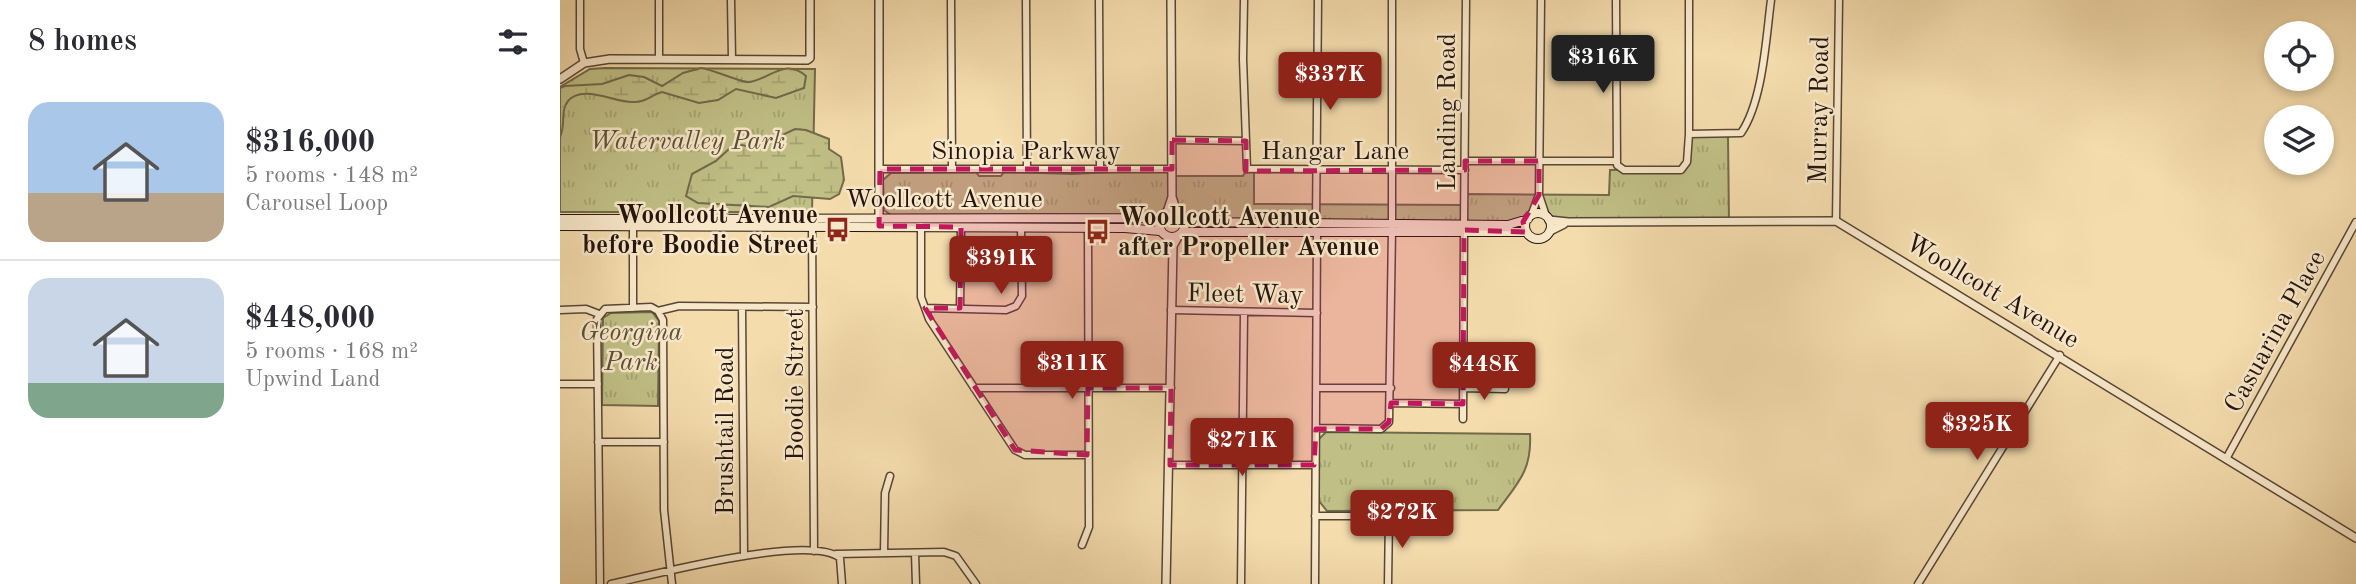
<!DOCTYPE html>
<meta charset="utf-8">
<style>
body{margin:0;font-family:"Old Standard TT",serif;background:#f7f7f7;color:#2b2b33;height:100vh;display:flex;flex-direction:column;font-size:26px;white-space:nowrap}
*{box-sizing:border-box;margin:0}
p{font-size:23px;color:#7c7c81}
.icon{flex:none;width:38px;height:38px;fill:none;stroke:currentColor;stroke-width:2;stroke-linecap:round;stroke-linejoin:round}
.map{position:relative;flex:1;overflow:hidden}
.details{display:flex;flex-direction:column;background:#fff;width:560px}
.details>*{flex:none}
.buttons{position:absolute;left:1704px;top:21px;display:grid;gap:14px}
.buttons a{display:grid;place-items:center;width:70px;height:70px;border-radius:50%;background:#fff;box-shadow:0 4px 10px #0003;font-size:35px}
.price{position:absolute;translate:-50% -60px;padding:0 16px;border-radius:7px;background:#8f2418;color:#fff;font-size:23px;line-height:46px;filter:drop-shadow(0 2px 4px #0008)}
.price::after{content:'';position:absolute;left:50%;top:42px;width:21px;height:16px;margin-left:-10px;background:inherit;clip-path:polygon(0 0,100% 0,50% 100%)}
.price.active{background:#222;color:#fff}
ul{padding:0;list-style:none}
li{display:flex;align-items:center;gap:21px;height:175px;padding:0 28px}
li+li{border-top:2px solid #e1e1e2}
li span{display:grid;place-items:center;flex:none;width:196px;height:140px;border-radius:21px;color:#555}
li>.icon{margin-inline-start:auto}
span .icon{width:84px;height:84px;fill:#fffc;stroke-width:1}
li b{font-size:30px}
h2{display:flex;justify-content:space-between;align-items:center;height:84px;padding:0 28px;font-size:30px}
main{display:flex;flex:1;min-height:0}
.map>svg:first-child{display:block}
</style>
<main>
<section class="details">
<h2>8 homes<svg class="icon" aria-label="filters" viewBox="0 0 24 24"><path d="M4 7h16M4 17h16"/><circle cx="9" cy="7" r="2"/><circle cx="15" cy="17" r="2"/></svg></h2>
<ul>
<li><span style="background:linear-gradient(#a9c7e8 65%,#b9a48a 0)"><svg class="icon" aria-label="home" viewBox="0 0 24 24"><path d="M3 11l9-7 9 7M6 9v11h12V9"/></svg></span><div><b>$316,000</b><p>5 rooms · 148 m²</p><p>Carousel Loop</p></div></li>
<li><span style="background:linear-gradient(#c9d6e8 75%,#7fa58c 0)"><svg class="icon" aria-label="home" viewBox="0 0 24 24"><path d="M3 11l9-7 9 7M6 9v11h12V9"/></svg></span><div><b>$448,000</b><p>5 rooms · 168 m²</p><p>Upwind Land</p></div></li>
</ul>
</section>
<div class="map">
<svg width="1796" height="584" viewBox="0 0 1796 584">
<defs>
<pattern id="grass-tufts" width="24" height="20" patternUnits="userSpaceOnUse" patternTransform="scale(1.75)"><rect width="24" height="20" fill="#c0bf86"/><path d="M3 7l-1-3M5 7V3M7 7l1-3M15 17l-1-3M17 17v-4M19 17l1-3" fill="none" stroke="#a5a372"/></pattern>
<pattern id="wetland-marsh" width="20" height="14" patternUnits="userSpaceOnUse" patternTransform="scale(1.75)"><rect width="20" height="14" fill="#c0bf86"/><path d="M1 5h8M5 5V1M11 12h8M15 12V8" fill="none" stroke="#a5a372"/></pattern>
</defs>
<rect width="100%" height="100%" fill="#f4dcad"/>
<filter id="stains"><feTurbulence type="fractalNoise" baseFrequency=".00286" numOctaves="4"/><feColorMatrix values="0 0 0 0 .2 0 0 0 0 .09 0 0 0 0 .02 0 0 0 .5 -.17"/></filter>
<radialGradient id="worn" r=".72"><stop offset=".6" stop-color="#630" stop-opacity="0"/><stop offset="1" stop-color="#630" stop-opacity=".3"/></radialGradient>
<path fill="url(#grass-tufts)" stroke="#726a4a" stroke-width="2" d="M45,68L255,69L252,212H0V87L30,69Z
M1129,134L1168,136L1169,222L989,220L979,214L951,224L625,222L616,212H607L600,218L332,216L324,210L323,180L331,173L416,172L419,176H441L444,172L513,174L612,169V176H683L687,169L694,171V204L904,205L905,194L1049,195L1050,170L1124,169Z
M92,312L99,321L98,406L42,405L43,318L51,313Z
M766,432L970,434C972,470 958,483 938,510L767,511L759,501V439Z"/>
<path fill="url(#wetland-marsh)" stroke="#726a4a" stroke-width="2" d="M141,68C155,70 181,83 189,82C209,80 224,57 246,76L244,88L216,98L176,89L158,100L139,103L102,92C91,95 85,103 72,102C54,102 22,84 8,101C0,111 6,125 0,137V88L5,86L42,84L69,75L84,77L102,86L123,73Z
M235,129L246,130L269,139V149L281,157L284,180L279,194L270,199L233,196L209,207L138,203L126,196L132,174L156,161L169,149L182,145L195,148Z"/>
<g fill="none" stroke-linecap="round" stroke-linejoin="round">
<defs>
<path id="minor" d="M20,0V49L24,63
M99,0V58
M171,0L172,59
M391,0L392,169
M466,0L467,168
M539,0L540,168
M684,0L683,59L687,169L905,170
M832,0V224
M981,0L979,195L986,216
M1056,0L1057,165L1064,170H1121L1127,162L1129,134V0
M1129,134L1181,133C1203,101 1206,38 1211,0
M612,140L686,141
M905,161H1057
M320,169H612
M971,216L978,197
M1276,221L1279,0
M73,222V308
M252,224L254,551
M756,224L758,0
M904,224L906,0
M361,226V297L369,319L455,450L465,455H527
M182,307L184,555
M365,308L446,310L456,306L462,296L461,227
M400,308L401,227
M0,310L26,309L39,314
M611,310L757,313
M98,311L119,306L253,307
M0,384H38
M414,388H611
M756,388H831
M903,388L945,389
M831,403L903,404
M903,419L904,230
M756,428L821,429L829,422L832,230
M38,442H104
M1666,459L1796,222
M610,465H754
M755,516H846
M522,545L529,527L528,228
M324,553L325,493L330,476
M355,553L356,584
M276,554L384,552L396,556L416,584
M40,584L37,319L45,309L91,307L98,311L103,320L104,510L112,584
M51,584C93,575 249,533 280,558L282,584
M681,584L684,313
M755,584L757,231
M828,584L829,516
M1358,584L1500,355"/>
<path id="tertiary" d="M319,0V226
M611,0L612,197L617,212
M0,79L24,63L50,59L247,60L250,58V0
M607,212L612,197
M989,220L1008,222L1276,221L1796,538
M990,231L1004,224
M607,237L613,246
M606,584L613,246L618,237"/>
<path id="secondary" d="M599 224a13 13 0 1 1 26 0a13 13 0 1 1-26 0Z
M965 226a13 13 0 1 1 26 0a13 13 0 1 1-26 0Z
M0,219L600,218
M625,222L948,225L968,219
M0,226L565,228L600,231
M623,232H966"/>
</defs>
<use href="#minor" stroke="#584635" stroke-width="9"/>
<use href="#tertiary" stroke="#584635" stroke-width="10"/>
<use href="#secondary" stroke="#24140d" stroke-width="10"/>
<use href="#minor" stroke="#f8e8ca" stroke-width="6"/>
<use href="#tertiary" stroke="#f8e8ca" stroke-width="7"/>
<use href="#secondary" stroke="#f8e8ca" stroke-width="8"/>
</g>
<path fill="#c2185b" fill-opacity="0.2" stroke="#c2185b" stroke-width="5" stroke-dasharray="14 9" stroke-linejoin="round" d="M612,140L686,141V171L905,170V161H979V195L963,222L966,232L904,230L903,404L831,403L829,422L821,429H756L754,465H610L611,388H528L527,455L455,450L365,308H400L401,227L319,226L320,169H612Z"/>
<defs>
<symbol id="bus-bare" viewBox="-9 -9 18 18"><path d="M-5-6H5V4H4V6H2V4H-2V6H-4V4H-5ZM-3.5-4V0h7V-4ZM-3.5 1.2v1.5H-2V1.2ZM2 1.2v1.5H3.5V1.2Z" fill="#8f2418" stroke="#f8e8ca" stroke-width="2.5" paint-order="stroke"/></symbol>
</defs>
<g fill-rule="evenodd">
<use href="#bus-bare" x="260" y="212" width="35" height="35"/>
<use href="#bus-bare" x="520" y="214" width="35" height="35"/>
</g>
<g text-anchor="middle" stroke-width="5" stroke-linejoin="round" paint-order="stroke">
<g font-size="26" fill="#24140d" stroke="#f8e8ca">
<text transform="translate(1258 110) rotate(-89)" y="9">Murray Road</text>
<text transform="translate(886 112) rotate(-90)" y="9">Landing Road</text>
<text x="466" y="159">Sinopia Parkway</text>
<text x="775" y="159">Hangar Lane</text>
<text x="384" y="207">Woollcott Avenue</text>
<text transform="translate(1433 290) rotate(31)" y="9">Woollcott Avenue</text>
<text transform="translate(685 293) rotate(1)" y="9">Fleet Way</text>
<text transform="translate(1714 331) rotate(-61)" y="9">Casuarina Place</text>
<text transform="translate(234 385) rotate(-90)" y="9">Boodie Street</text>
<text transform="translate(164 431) rotate(-90)" y="9">Brushtail Road</text>
</g>
<g font-size="26" font-style="italic" fill="#5b5037" stroke="#f8e8ca">
<text x="127" y="149">Watervalley Park</text>
<text x="71" y="340">Georgina<tspan x="71" dy="30">Park</tspan></text>
</g>
<g font-size="26" font-weight="bold" fill="#24140d" stroke="#f8e8ca" text-anchor="end">
<text x="258" y="223">Woollcott Avenue<tspan x="258" dy="30">before Boodie Street</tspan></text>
<text x="558" y="225" text-anchor="start">Woollcott Avenue<tspan x="558" dy="30">after Propeller Avenue</tspan></text>
</g>
</g>
<rect width="100%" height="100%" filter="url(#stains)"/>
<rect width="100%" height="100%" fill="url(#worn)"/>
</svg>
<div class="buttons">
<a><svg class="icon" aria-label="locate" viewBox="0 0 24 24"><circle cx="12" cy="12" r="6"/><path d="M12 2v4M12 18v4M2 12h4M18 12h4"/></svg></a>
<a><svg class="icon" aria-label="layers" viewBox="0 0 24 24"><path d="M12 4l9 5-9 5-9-5zM3 14l9 5 9-5"/></svg></a>
</div>
<b class="price active" style="left:1043px;top:95px">$316K</b>
<b class="price" style="left:770px;top:112px">$337K</b>
<b class="price" style="left:441px;top:296px">$391K</b>
<b class="price" style="left:512px;top:401px">$311K</b>
<b class="price" style="left:924px;top:402px">$448K</b>
<b class="price" style="left:1417px;top:462px">$325K</b>
<b class="price" style="left:682px;top:478px">$271K</b>
<b class="price" style="left:842px;top:550px">$272K</b>
</div>
</main>
